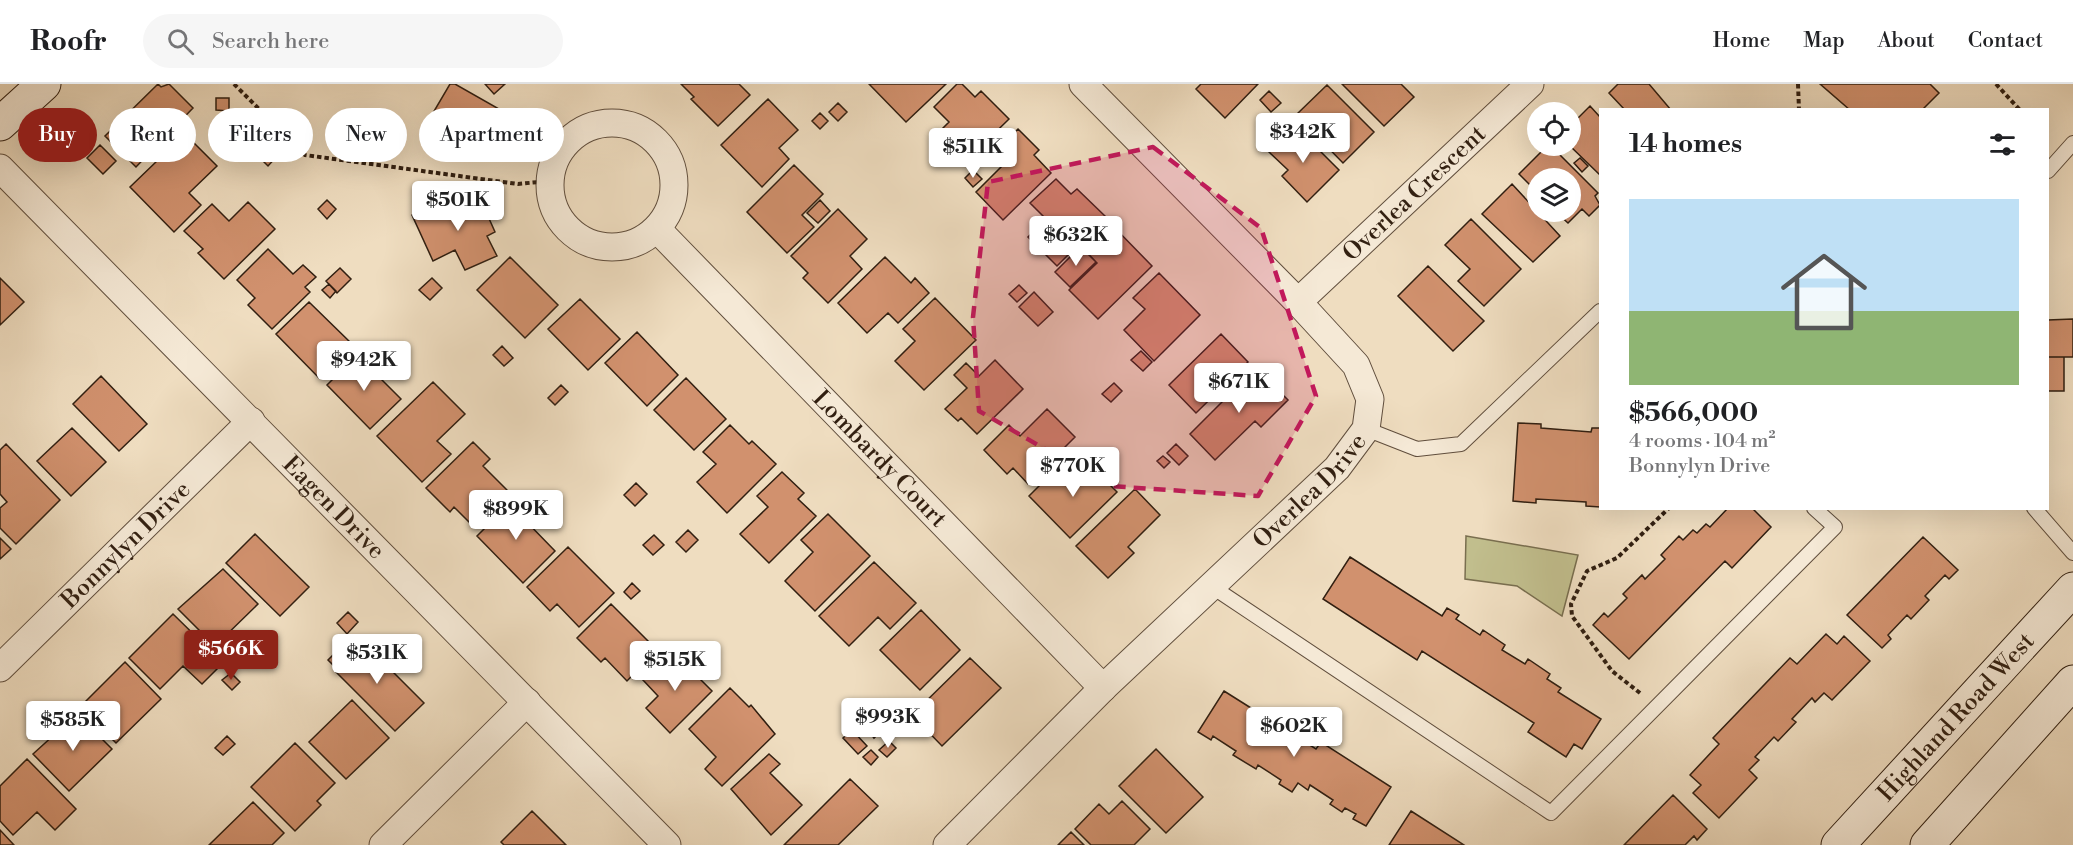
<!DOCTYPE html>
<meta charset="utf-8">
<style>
body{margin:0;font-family:"Libre Bodoni",serif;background:#f6f6f6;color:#202124;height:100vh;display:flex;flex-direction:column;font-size:22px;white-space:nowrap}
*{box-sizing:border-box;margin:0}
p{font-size:20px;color:#757577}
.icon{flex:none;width:33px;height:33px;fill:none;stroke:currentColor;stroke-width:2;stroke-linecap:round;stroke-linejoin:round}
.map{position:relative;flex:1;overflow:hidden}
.drawer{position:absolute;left:1599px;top:24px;width:450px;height:402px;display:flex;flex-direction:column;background:#fff;border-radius:0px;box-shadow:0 6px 24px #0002}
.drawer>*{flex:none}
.top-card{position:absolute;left:18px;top:24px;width:570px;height:54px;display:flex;gap:12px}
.tools{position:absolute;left:1527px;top:18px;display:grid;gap:12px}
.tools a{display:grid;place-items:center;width:54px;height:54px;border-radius:50%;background:#fff;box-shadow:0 6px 24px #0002;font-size:30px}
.price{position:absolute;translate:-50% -51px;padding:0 14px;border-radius:6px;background:#fff;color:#222;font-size:20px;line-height:39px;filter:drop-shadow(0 2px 3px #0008)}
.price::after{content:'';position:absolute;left:50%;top:36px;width:18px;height:14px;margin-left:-9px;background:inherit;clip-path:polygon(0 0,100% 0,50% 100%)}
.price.current{background:#8f2418;color:#fff}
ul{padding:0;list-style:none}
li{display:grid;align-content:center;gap:12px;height:318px;padding:0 30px}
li+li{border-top:2px solid #e0e0e0}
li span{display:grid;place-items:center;height:186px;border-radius:0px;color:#555}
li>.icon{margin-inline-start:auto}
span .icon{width:108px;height:108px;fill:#fffc;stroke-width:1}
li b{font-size:26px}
h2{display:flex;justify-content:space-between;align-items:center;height:72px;padding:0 30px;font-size:26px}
.tag{padding:0 21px;border-radius:27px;background:#fff;box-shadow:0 6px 24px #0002;font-size:21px;line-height:54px}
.tag.current{background:#8f2418;color:#fff}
header{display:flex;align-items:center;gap:36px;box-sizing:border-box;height:84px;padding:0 30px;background:#fff;border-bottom:2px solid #e0e0e0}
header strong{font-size:28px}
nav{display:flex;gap:33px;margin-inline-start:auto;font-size:21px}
.search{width:420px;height:54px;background:#f6f6f6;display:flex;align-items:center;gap:15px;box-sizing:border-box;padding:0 21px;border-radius:33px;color:#757577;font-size:22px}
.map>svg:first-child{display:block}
</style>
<header>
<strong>Roofr</strong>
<div class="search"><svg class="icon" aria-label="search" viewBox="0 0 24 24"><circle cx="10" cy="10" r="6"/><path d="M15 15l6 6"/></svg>Search here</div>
<nav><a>Home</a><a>Map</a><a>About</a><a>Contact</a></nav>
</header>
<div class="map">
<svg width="2073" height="761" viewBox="0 0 2073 761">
<rect width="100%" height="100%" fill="#efddc0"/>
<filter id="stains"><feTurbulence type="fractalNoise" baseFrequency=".00333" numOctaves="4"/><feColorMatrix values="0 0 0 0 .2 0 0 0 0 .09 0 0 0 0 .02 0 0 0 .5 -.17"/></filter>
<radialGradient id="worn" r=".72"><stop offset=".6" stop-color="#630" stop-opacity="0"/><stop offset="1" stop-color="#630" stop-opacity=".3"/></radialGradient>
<path fill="#c1be8d" stroke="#796e4f" stroke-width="1.5" d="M1466,452L1578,471L1562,532L1517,502L1465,495Z"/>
<path fill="#d1916e" stroke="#311f11" stroke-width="1.5" d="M158,0L161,3L169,0L193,24L136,83L105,52Z
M450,0H455L499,25L481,56L473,51L459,74L420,51Z
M485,0H505L494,10Z
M681,0H739L750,11L718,42L691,15L694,13Z
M869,0H946L906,38Z
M957,0H962L975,13L981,7L1009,35L961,82L933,54L949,38L934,23Z
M1201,0H1258L1225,34L1196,5Z
M1342,0H1401L1414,13L1384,42Z
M1618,0H1649L1671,26H1625L1609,9Z
M1820,0H1930L1939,9L1922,26H1850Z
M1327,1L1374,48L1343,79L1296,31Z
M1269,7L1281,19L1271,28L1260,16Z
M216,14H229V27L216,26Z
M768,15L798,46L779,64L789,75L762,103L721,61Z
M838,19L847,28L838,37L829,28Z
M1590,22L1600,33V91L1570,62V42Z
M820,29L828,37L820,45L812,37Z
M1295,42L1339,86L1307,118L1282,92L1288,86L1269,68Z
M337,44L348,45L347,59L336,57Z
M1018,45L1039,66L1034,71L1051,89L1003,136L976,108L1003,81L992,71Z
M185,50L217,82L189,109L201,121L174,148L130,103Z
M268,58L279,70L268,82L256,70Z
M100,61L116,77L103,90L87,74Z
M1547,62H1551L1598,109L1595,112L1600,121L1589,132L1582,125L1568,139L1556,128H1570V94H1538V109L1519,90Z
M1580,74L1588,82L1582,88L1574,79Z
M794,81L823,110L802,131L814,143L787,169L747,128Z
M973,86L982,95L973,103L965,94Z
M1056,95L1071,110L1077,105L1106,133L1057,182L1028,153L1046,135L1030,119Z
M1512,100L1560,152L1533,178L1482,130Z
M479,112L495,148L487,152L497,172L465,186L455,166L433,177L412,131L437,119L442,129Z
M327,116L336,125L327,135L318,125Z
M820,116L830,127L818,139L807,129Z
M248,118L275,145L224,195L198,169L203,165L184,147L212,120L229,137Z
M838,125L867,155L850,172L862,185L828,219L803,194L808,189L791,172Z
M1471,135L1521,185L1484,222L1458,197L1470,185L1445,161Z
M1112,141L1152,182L1098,235L1069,206L1097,179L1085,167Z
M1089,154L1094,159L1088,165L1083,160Z
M1081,162L1096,178L1070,203L1055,188Z
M268,165L293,190L303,181L316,193L305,203L310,208L272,245L248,221L255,214L237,196Z
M510,173L558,221L525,254L477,206Z
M885,173L911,199L915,194L929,209L898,239L888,229L867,249L838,219Z
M1428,182L1484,237L1453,267L1398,212Z
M340,184L351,195L337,209L326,197Z
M1159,189L1200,231L1154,277L1124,246L1145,225L1133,214Z
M0,194L24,218L0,241Z
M432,194L442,204L430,216L419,206Z
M329,200L336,207L330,214L322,206Z
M1019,201L1027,209L1017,218L1009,210Z
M1034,208L1053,228L1038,242L1019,223Z
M935,214L976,256L924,306L895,277L915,257L903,245Z
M580,215L620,255L588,286L548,245Z
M309,218L353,261L319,294L276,250Z
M2073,235V273H2048V236Z
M637,248L678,291L647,322L605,279Z
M1221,250L1248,278L1196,329L1169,301Z
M502,262L513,274L504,282L493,271Z
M1141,267L1152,278L1143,287L1131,276Z
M357,271L401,315L370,345L327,301Z
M2048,273H2064V307H2048Z
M995,276L1023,305L977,350L961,334L958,337L945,325L967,304L954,291L966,279L979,292Z
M1256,284L1288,316L1261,343L1255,337L1215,376L1190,350Z
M101,292L147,340L119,367L73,320Z
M686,294L726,335L694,366L654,326Z
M433,298L465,330L437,357L451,370L422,398L377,352Z
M1114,299L1122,307L1111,318L1102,310Z
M561,301L568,308L555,321L548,314Z
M1047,325L1075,353L1028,400L1013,384L1007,390L984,366L1009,341L1020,352Z
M1518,339L1541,340V344L1591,348L1592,344H1600V423L1586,422V418L1536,415V419L1513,417Z
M730,341L749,360L752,357L776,380L727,429L697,398L716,380L703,368Z
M72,344L106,378L71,412L37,377Z
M473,358L490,375L483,382L510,409L475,444L454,423L450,428L426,404Z
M6,360L60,416L16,460L0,444V424L7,418L0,410V366Z
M1176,360L1188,372L1179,381L1167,369Z
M1163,372L1170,378L1164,384L1157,377Z
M1086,377L1117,408L1070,454L1029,412L1055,386L1066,398Z
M782,388L804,409L798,415L816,432L769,479L740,450L768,423L757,412Z
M636,399L647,410L635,422L624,411Z
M1135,405L1160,431L1128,463L1134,469L1108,494L1076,462Z
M520,413L530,423L521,432L555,467L523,499L477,452L509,420L511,422Z
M1728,424H1752L1771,443L1732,484L1725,477L1629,575L1593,541L1604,529L1608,533L1627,514L1623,510L1642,491L1645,495L1665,475L1661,471L1679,452L1683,456L1693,446L1697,449L1706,440L1710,443Z
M828,430L870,472L815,527L785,497L813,468L801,456Z
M688,446L698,456L686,468L676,458Z
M255,450L309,503L280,532L226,479Z
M654,451L664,461L653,471L643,461Z
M1923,453L1958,486L1949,495L1945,491L1925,512L1929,516L1911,535L1907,531L1888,551L1891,555L1882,564L1847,531Z
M0,454L11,465L0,475Z
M568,463L614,509L579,543L557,520L550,527L527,503Z
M1350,473L1442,532L1447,524L1459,531L1456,535L1480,551L1483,546L1505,561L1502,566L1525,580L1528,575L1550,590L1547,595L1561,604L1558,608L1601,635L1582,665L1574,660L1566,673L1528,648L1534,639L1422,567L1417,576L1323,515Z
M874,478L916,519L890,545L878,533L849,562L819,532Z
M223,485L258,520L215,562L178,525Z
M632,499L640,507L631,515L624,508Z
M611,520L657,566L627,597L605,574L601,578L577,554Z
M921,526L960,566L920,606L880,566Z
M348,528L358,538L347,550L337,539Z
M173,530L223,579L202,600L183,582L160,605L129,574Z
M1826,550L1837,560L1844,552L1870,577L1832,616L1824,609L1815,618L1812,614L1792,635L1796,638L1778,657L1774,653L1755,673L1759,676L1749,686L1757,694L1719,734L1693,709L1701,701L1690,691L1719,660L1713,654L1790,574L1797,580Z
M344,560L354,570L365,560L424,619L395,647L336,588L338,586L328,576Z
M672,567L712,607L670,649L646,624L658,612L643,596Z
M970,574L1001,604L942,662L912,631Z
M125,578L161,615L116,659L80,623Z
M231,589L240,598L232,606L222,596Z
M730,604L749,623L751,621L775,650L722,702L705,685L716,673L689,645Z
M1224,607L1316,665L1321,658L1391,703L1366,742L1353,735L1356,730L1345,724L1342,728L1330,720L1333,716L1310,701L1308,706L1298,699L1292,708L1279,700L1281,696L1258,681L1256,685L1233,671L1236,667L1213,652L1211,656L1198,648Z
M352,616L389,654L346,695L309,658Z
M77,630L112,665L69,707L33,670Z
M875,639L882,646L874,654L868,646Z
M852,646L867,662L858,670L843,654Z
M227,652L235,660L223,671L215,664Z
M889,657L896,664L887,673L879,666Z
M295,659L335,699L317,717L321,721L295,747L251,703Z
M1156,665L1203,713L1166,749L1119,702Z
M871,666L878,673L871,681L863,673Z
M769,670L780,680L770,689L802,721L771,751L731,705Z
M27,675L76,725L55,746L37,728L13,751L0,737V702Z
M850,695L878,722L838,761H784Z
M1673,711L1707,745L1697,756L1694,752L1685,761H1624Z
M1122,717L1150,745L1134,761H1091L1075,745L1099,720L1109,730Z
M253,718L284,749L272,761H209Z
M532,727L566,761H504L501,758Z
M1411,727L1464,761H1389Z
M0,746L14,761H0Z
M1071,748L1084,761H1058Z"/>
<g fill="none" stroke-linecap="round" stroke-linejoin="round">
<defs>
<path id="lane" d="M2048,87L2073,59
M1366,345L1417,365L1461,360L1600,227
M2034,424L2073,469
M1211,502L1551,729L1835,443L1814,424"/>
<g id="street">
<circle cx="612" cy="101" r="62"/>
<path id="s1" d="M0,84L667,761"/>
<path id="s2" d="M657,145L1103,604"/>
<path id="s3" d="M1298,218L1530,0"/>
<path id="s4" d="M0,584L251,337"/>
<path d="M383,761L527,618"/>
<path id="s5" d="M947,761L1103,604L1337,384L1366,345L1370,315L1356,281L1298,218L1083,0"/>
</g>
<g id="secondary">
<path d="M0,40L44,0"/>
<path id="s6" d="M1838,761L2073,505"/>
<path d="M1927,761L2073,598"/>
</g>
</defs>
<use href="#lane" stroke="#604e3d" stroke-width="16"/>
<use href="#street" stroke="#604e3d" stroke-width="29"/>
<use href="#secondary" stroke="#311f11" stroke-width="35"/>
<path stroke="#311f11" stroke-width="4" stroke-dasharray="4.5 3" stroke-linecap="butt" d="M234,0L305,71L518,100L549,97
M1798,0L1799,26
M1996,0L2020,26
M1640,609L1612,587L1572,532L1571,520L1587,487L1617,474L1669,424"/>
<use href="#lane" stroke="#f5e9d6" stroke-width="14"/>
<use href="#street" stroke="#f5e9d6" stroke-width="27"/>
<use href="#secondary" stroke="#f5e9d6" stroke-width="33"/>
</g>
<path fill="#c2185b" fill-opacity="0.2" stroke="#c2185b" stroke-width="4.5" stroke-dasharray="12 8" stroke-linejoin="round" d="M1153,63L1261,144L1316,312L1258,412L1109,402L979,327L973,233L988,98Z"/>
<g text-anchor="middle" stroke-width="5" stroke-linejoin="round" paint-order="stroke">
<g font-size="24" fill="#311f11" stroke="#f5e9d6">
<text dy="8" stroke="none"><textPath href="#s3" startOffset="159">Overlea Crescent</textPath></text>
<text dy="8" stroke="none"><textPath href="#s2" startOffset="320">Lombardy Court</textPath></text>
<text dy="8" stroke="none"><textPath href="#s5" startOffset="507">Overlea Drive</textPath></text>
<text dy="8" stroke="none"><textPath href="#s1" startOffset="476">Eagen Drive</textPath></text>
<text dy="8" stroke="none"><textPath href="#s4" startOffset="176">Bonnylyn Drive</textPath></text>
<text dy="8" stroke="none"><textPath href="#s6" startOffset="174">Highland Road West</textPath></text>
</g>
</g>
<rect width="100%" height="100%" filter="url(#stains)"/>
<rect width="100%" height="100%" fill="url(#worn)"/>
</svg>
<div class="tools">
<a><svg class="icon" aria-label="locate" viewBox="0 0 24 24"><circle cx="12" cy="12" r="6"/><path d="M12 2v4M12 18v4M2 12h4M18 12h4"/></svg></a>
<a><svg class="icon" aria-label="layers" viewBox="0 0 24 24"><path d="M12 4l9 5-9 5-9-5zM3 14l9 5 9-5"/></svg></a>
</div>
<b class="price" style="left:1303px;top:80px">$342K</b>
<b class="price" style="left:973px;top:95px">$511K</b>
<b class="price" style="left:458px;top:148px">$501K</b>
<b class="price" style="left:1076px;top:183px">$632K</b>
<b class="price" style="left:364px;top:308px">$942K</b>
<b class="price" style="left:1239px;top:330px">$671K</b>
<b class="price" style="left:1073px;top:414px">$770K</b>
<b class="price" style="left:516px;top:457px">$899K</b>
<b class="price current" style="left:231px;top:597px">$566K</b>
<b class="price" style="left:377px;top:601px">$531K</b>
<b class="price" style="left:675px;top:608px">$515K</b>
<b class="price" style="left:888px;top:665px">$993K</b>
<b class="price" style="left:73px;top:668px">$585K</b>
<b class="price" style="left:1294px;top:674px">$602K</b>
<div class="top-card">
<a class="tag current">Buy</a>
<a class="tag">Rent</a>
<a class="tag">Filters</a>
<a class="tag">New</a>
<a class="tag">Apartment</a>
</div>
<section class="drawer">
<h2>14 homes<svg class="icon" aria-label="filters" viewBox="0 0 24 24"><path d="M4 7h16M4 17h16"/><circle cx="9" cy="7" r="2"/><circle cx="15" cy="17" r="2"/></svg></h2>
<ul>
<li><span style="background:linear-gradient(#bfe0f5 60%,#8fb573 0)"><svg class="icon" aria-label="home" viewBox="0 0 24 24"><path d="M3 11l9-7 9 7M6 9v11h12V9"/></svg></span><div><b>$566,000</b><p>4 rooms · 104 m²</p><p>Bonnylyn Drive</p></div></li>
</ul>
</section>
</div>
